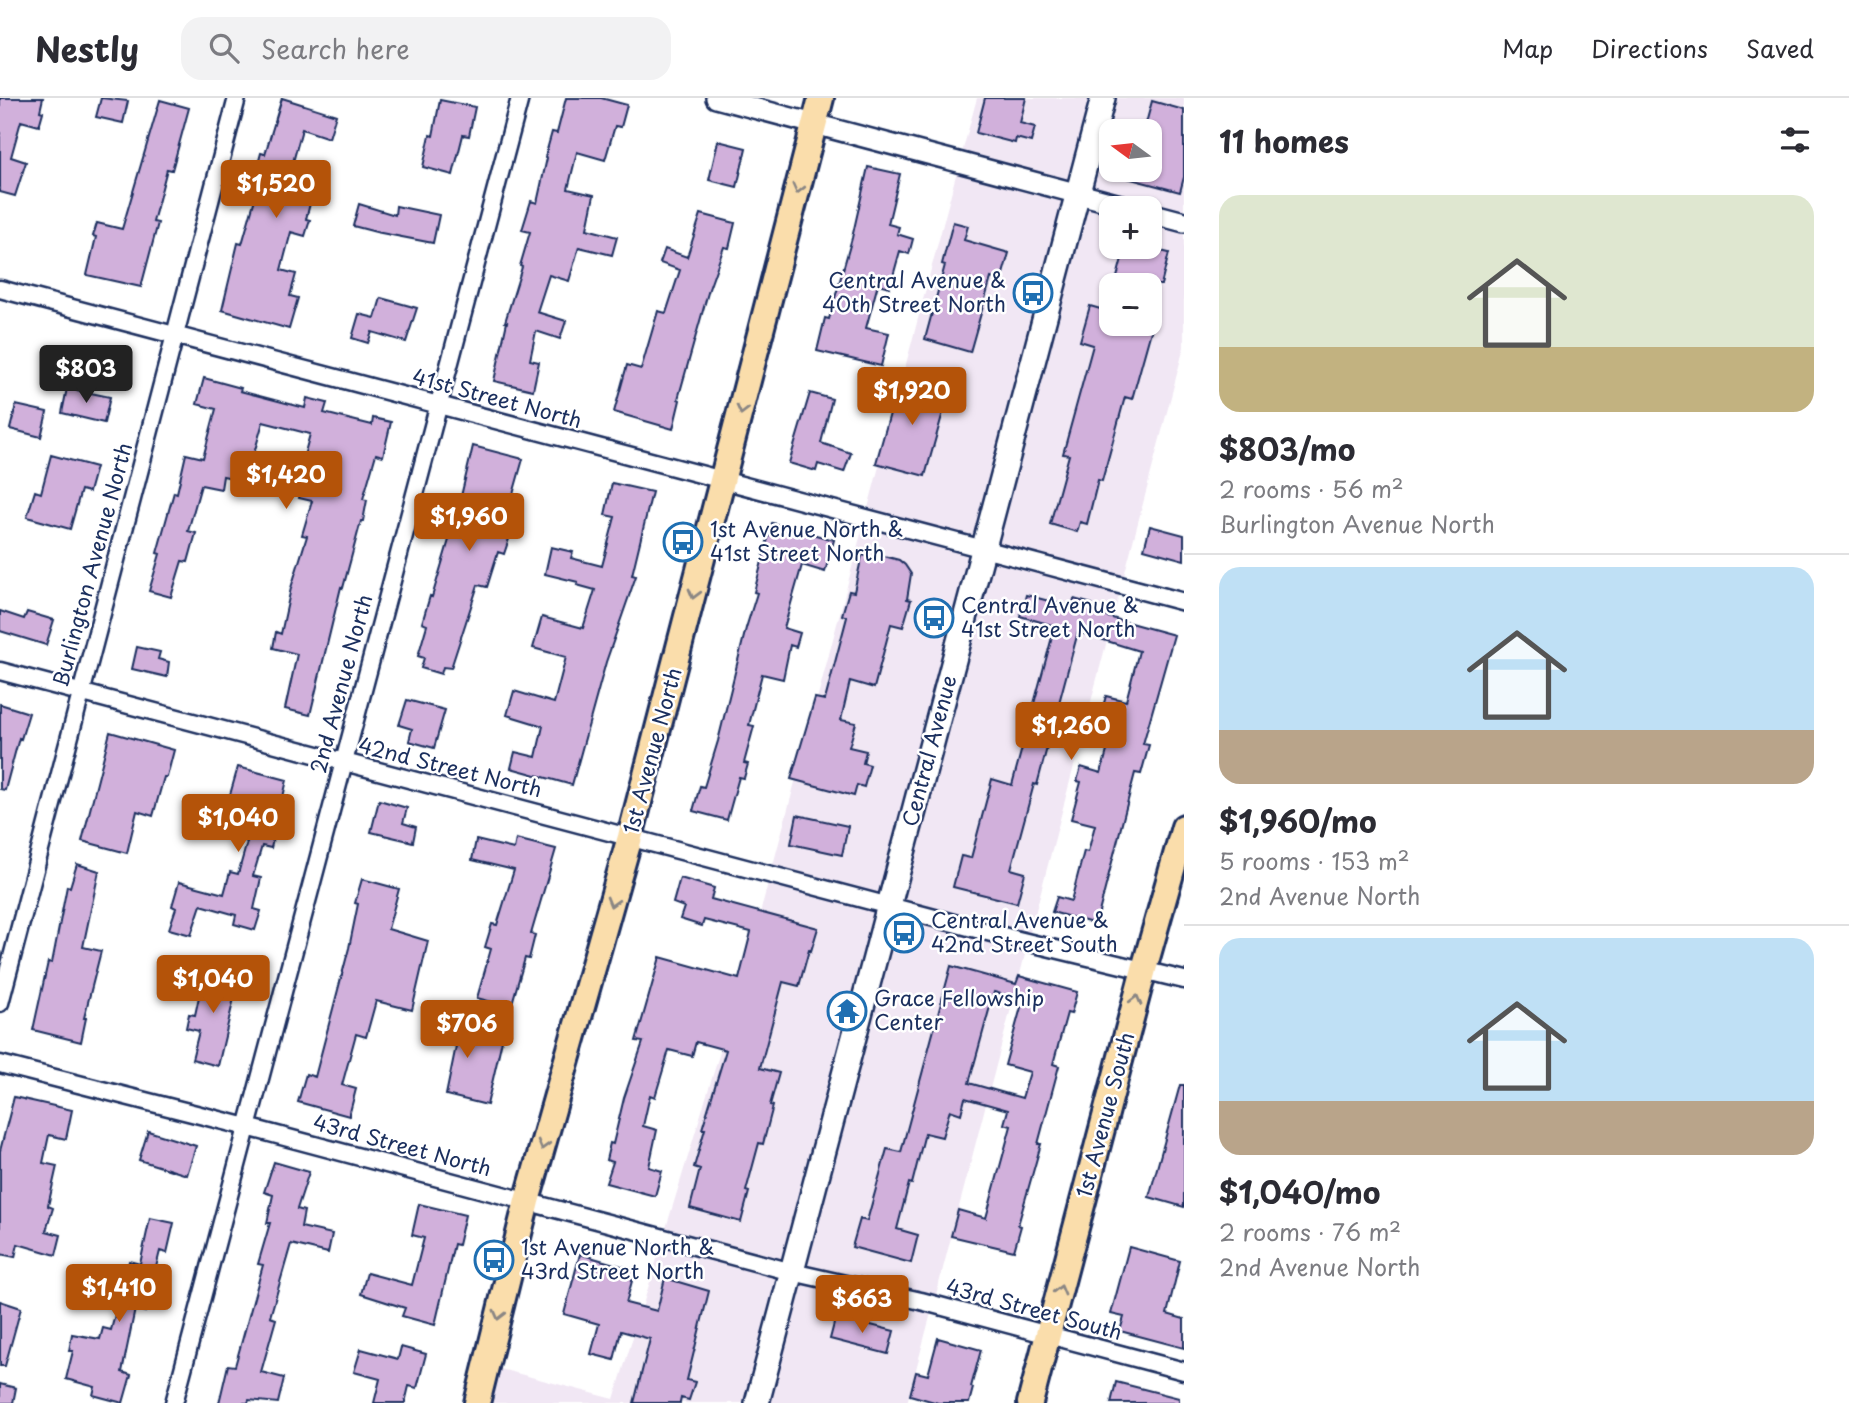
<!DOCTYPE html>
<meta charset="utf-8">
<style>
body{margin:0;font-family:"Playpen Sans",sans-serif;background:#f2f2f3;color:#2b2b33;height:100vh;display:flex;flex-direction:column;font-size:26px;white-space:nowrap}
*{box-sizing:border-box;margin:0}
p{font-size:23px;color:#7c7c81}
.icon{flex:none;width:38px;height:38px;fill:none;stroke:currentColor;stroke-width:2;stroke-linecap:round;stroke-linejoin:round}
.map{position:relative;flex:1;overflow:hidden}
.panel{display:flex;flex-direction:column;background:#fff;width:665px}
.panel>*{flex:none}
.needle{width:46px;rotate:285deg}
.tools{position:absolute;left:1099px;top:21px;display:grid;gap:14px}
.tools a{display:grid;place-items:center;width:63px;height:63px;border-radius:14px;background:#fff;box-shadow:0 2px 5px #0004;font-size:35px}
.price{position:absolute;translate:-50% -60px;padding:0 16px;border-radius:7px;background:#b45309;color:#fff;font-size:23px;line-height:46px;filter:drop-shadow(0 2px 4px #0008)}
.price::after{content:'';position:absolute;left:50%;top:42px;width:21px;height:16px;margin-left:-10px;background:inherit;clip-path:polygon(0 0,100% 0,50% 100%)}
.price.current{background:#222;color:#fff}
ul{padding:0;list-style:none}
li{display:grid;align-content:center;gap:14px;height:371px;padding:0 35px}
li+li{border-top:2px solid #e1e1e2}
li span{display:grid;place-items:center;height:217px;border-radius:21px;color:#555}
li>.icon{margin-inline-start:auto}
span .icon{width:126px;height:126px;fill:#fffc;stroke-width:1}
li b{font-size:30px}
h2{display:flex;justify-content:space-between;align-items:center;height:84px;padding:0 35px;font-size:30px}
header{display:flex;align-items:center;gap:42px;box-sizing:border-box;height:98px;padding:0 35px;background:#fff;border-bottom:2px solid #e1e1e2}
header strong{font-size:33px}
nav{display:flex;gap:38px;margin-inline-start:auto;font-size:24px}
.search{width:490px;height:63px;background:#f2f2f3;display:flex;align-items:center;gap:18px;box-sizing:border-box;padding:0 24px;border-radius:21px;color:#7c7c81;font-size:26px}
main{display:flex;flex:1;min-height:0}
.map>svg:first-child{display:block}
</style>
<header>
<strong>Nestly</strong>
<div class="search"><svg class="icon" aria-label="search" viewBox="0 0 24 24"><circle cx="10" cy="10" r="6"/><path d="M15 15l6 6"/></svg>Search here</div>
<nav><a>Map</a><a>Directions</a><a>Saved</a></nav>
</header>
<main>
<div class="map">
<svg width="1184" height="1305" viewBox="0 0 1184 1305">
<rect width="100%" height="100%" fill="#fff"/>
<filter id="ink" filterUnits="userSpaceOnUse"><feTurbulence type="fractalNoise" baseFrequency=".0143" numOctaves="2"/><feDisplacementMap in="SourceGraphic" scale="14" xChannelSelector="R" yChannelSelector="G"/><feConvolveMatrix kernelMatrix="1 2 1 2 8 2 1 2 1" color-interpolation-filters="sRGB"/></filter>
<g filter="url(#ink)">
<path fill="#f1e7f4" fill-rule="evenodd" d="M977,0H1092L1070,84L962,55Z
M1114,0H1184V114L1090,89ZM1111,33H1150V72H1111Z
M957,73L1065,102L975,439L868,410Z
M1085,108L1111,115V149H1150V125L1184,134V249L1124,478L996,444ZM1111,187H1150V226H1111Z
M863,428L971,457L881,796L773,767Z
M991,463L1119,497L1030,835L902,802Z
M768,785L876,814L784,1162L666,1130L743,879Z
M897,820L1026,853L936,1197L805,1167Z
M661,1148L779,1180L746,1305H488L497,1270L614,1301Z
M800,1185L931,1215L907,1305H768Z"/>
<path fill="#d1b0db" stroke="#1b2f5e" stroke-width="2" fill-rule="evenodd" d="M0,0H43L40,13L43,14L39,28L21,23L11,59L26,64L15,98L0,94Z
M101,0L128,3L123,25L96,19Z
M282,0L336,17L329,40L302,31L293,64L319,71L306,121L310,122L305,138L291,134L281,172L296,176L290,198L298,200L289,231L222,212L238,145L242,146L260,83L254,81L261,55L265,56Z
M566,0H601L627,7L621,29L615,28L605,62L577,54L568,91L594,97L587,131L617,139L612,157L579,149L569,183L549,177L537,214L566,223L560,241L536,233L530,262L539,264L533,292L494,283L507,224H505L522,169L520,168L530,134L522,132L531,103L537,105L547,60L545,59L552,34L557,35Z
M985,0H1026L1020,25L1035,29L1031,44L1016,40L1015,45L976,35Z
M160,2L189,10L172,72L167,71L153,124L158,125L141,189L87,177L96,139L93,138L97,125L122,131Z
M440,2L475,9L469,38L463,37L453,77L423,69L430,37L433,38Z
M1152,3L1184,12V79L1180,94L1116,77L1117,72H1150V33H1144Z
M718,43L746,50L737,89L709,82Z
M868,69L900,76L888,126L899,129L897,136L913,141L909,156L900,153L890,189L878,186L866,230L889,235L881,268L817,253L825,220L829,221L852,140Z
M359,106L395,117L396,108L439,117L433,145L376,134L353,128Z
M701,116L735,125L729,150L724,149L709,191L678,301L680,302L673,331L614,314L627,267L641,271L658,213L666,215L680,172L660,165L665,151L687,159Z
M953,124L968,128L964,142L1009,155L1001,183L991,180L970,254L925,241L945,167L942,166Z
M1125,149H1144L1169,155L1161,187H1115Z
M381,200L417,210L406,244L372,234L368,245L352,240L359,216L375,220Z
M1090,208L1111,214V226H1153L1132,301L1125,299L1102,383L1098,382L1087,426L1080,424L1077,434L1050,426L1069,357L1063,356L1093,247L1080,243Z
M204,280L241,290L240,293L305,310L307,300L327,305L324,315L372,327L373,320L391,324L383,358L376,356L363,401L367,402L363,423H361L343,490L341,489L310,617L285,611L297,556L273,550L276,534L281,536L291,490L307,438L302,437L312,403L299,400L306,370L301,369L310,336L263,324L253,359L243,356L237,381L223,378L221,391L201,387L188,433L196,435L188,464L182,463L171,499L149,493L160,456L157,455L167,419L174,394L177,395L186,356L203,360L216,311L197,306Z
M900,280L949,293L925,378L876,365Z
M67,290L110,299L104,325L62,315Z
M810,295L832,301L821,345L851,355L844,374L818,366L816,373L789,365Z
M16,307L47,314L41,339L10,331Z
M473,348L523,361L501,439L509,441L504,456L498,454L487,489L478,487L451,570L443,569L441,576L421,570L424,560L418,558L427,527L422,525L430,498L432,499L457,415Z
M51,357L96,369L89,394L81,392L70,431L27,419L35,393L41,395Z
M612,385L652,394L632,477L636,478L606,564L572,687L511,670L515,654L536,659L543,628L507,617L514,593L554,605L566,559L533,550L542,519L583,530L595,492L577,487L578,484L545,476L551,449L573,454L571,460L602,468L615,419L605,417Z
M772,425L834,442L825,474L802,467L784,530L800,535L796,549L790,547L783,581L762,576L749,627L754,628L744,665L748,666L744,680L739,679L727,722L693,713L700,688L704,689L718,643L746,530L757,495L754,494Z
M1150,428L1184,437V462L1144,451Z
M862,457L879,461L880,457L899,462L905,467L911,476L907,501L911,502L903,529L891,526L874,590L850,583L841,622L856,625L849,649L866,653L863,665L870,667L864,689L857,687L854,698L791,681L815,600L825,602L847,519L842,517L849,493L854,494Z
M1026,497L1072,509L1074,501L1092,506L1090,514L1174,537L1143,646L1149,647L1141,676L1135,675L1096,826L1052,814L1057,799L1071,803L1084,753L1088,754L1095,727L1071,721L1081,684L1077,683L1081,669L1101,675L1117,616L1102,612L1106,598L1126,603L1139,553L1078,534L1037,687L1034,686L1011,771L1025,775L1017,805L953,789L961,758L971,760L992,681L1012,687L1055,528L1020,518Z
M0,513L24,521L27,514L54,522L46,547L0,533Z
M137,549L160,554L158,561L169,564L167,579L132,571Z
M407,602L445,612L434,650L409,643L412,631L399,627Z
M0,606L29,615L21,641L19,640L5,692L0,691Z
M110,634L174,652L167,679H164L153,718L137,713L127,755L82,743Z
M238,669L287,682L271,750L262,748L253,778L261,780L254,811L261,813L255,832L234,826L236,817L201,807L191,837L169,831L176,810L172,808L179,784L224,796L230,774L238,776L247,744L245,743L249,727L223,721Z
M379,702L407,710L403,725L416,729L413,744L371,734Z
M797,717L848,728L842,757L791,746Z
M516,741L556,751L531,836L535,837L529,861L525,860L511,909L477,900L491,851L485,849L492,826L497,827L514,772L472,762L476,742L514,751Z
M77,766L99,773L83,849L101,853L84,920H86L81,944L33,932L48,864L52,865L67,788L70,789Z
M680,780L714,790L711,801L818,830L811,853L809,852L799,888L783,884L760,970L779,975L770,1007L773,1008L763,1046L759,1045L746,1093L749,1094L741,1124L690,1110L700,1071L694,1069L705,1031H702L726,952L696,944L692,958L669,952L655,999L650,997L643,1028L657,1032L649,1069L662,1073L655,1098L606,1085L613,1064L606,1062L610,1045L613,1046L624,1000L643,944L636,943L660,859L739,881L751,834L704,822L702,828L680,821L684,809L673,805Z
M362,781L399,791L388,831L428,843L412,912L376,903L366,939L356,936L342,987L356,991L349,1018L298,1004L306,976L315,979L349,850L358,806L355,805Z
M951,868L1016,886L1019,878L1077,894L1071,916L1067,915L1053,966L1059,968L1038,1046H1041L1018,1127L1021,1128L1014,1153L951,1138L958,1112L986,1120L1011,1028L1004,1026L1008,1012L965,1000L961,1016L950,1012L942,1039L925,1035L912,1086L909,1085L897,1131L918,1137L911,1165L852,1149L860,1121L867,1123L887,1051L901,1054ZM994,894L1023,902L1005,967L1030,974L1022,1000L969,985Z
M205,871L239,879L218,968L192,961L199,933L186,930L189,916L195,917Z
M429,917L448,922L446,929L502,942L487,1007L446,997L456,948L423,938Z
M1180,987H1184V1109L1149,1099Z
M14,999L72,1012L66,1041L49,1037L43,1065L57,1068L48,1108L53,1110L46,1133L61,1137L56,1157L18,1146L15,1159L0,1156V1053Z
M148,1033L196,1048L187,1077L139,1062Z
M274,1064L309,1074L297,1111L304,1113L301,1129L332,1136L328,1155L291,1146L270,1219L276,1221L261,1274L284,1280L278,1305L249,1302L248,1305H219L228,1267L235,1268L263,1167L258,1166L270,1125H267L273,1097L264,1094Z
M419,1106L465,1117L458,1147L454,1146L435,1227L402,1218L405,1210L361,1196L367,1175L412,1187L424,1140L412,1137Z
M150,1120L174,1125L167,1155L160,1153L145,1214L135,1211L122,1274L131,1277L123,1305L93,1297L95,1289L66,1281L73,1253H69L72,1236L100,1241L103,1230L111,1232L129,1163L140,1166Z
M1129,1149L1180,1163L1167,1216L1184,1221V1250L1120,1233L1124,1219L1111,1216Z
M580,1156L635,1172L626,1205L657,1213L665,1180L709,1193L687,1282L695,1284L689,1302L681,1300L680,1305H634L650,1241L621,1233L614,1262L591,1256L599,1226L564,1216Z
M0,1203L21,1210L5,1268H0Z
M836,1218L894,1233L888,1256L830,1241Z
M938,1240L981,1252L971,1289L973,1290L969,1305H938L910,1297L916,1274L928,1277Z
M401,1249L426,1256L417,1290L409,1288L405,1305H374L380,1281L354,1274L361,1251L398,1261Z
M1116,1284L1179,1300V1305H1111Z
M0,1286L16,1290L13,1305H0Z"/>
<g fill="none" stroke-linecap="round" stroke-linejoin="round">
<defs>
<path id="minor" d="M0,191L1184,504
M0,573L1018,842L1184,882
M0,905L237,0
M0,966L247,1029L792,1174L921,1203L1184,1273
M174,1305L520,0"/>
<path id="tertiary" d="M716,0L1132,110
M1150,115L1184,124"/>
<path id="secondary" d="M757,1305L1103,0"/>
<path id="primary" d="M477,1305L527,1103L630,739L821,0
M1030,1305L1144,871L1184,729"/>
</defs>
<use href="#minor" stroke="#1b2f5e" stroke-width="21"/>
<use href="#tertiary" stroke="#1b2f5e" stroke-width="24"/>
<use href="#secondary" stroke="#1b2f5e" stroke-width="28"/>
<use href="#primary" stroke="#1b2f5e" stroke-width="30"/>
<use href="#minor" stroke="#fff" stroke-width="16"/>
<use href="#tertiary" stroke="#fff" stroke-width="19"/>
<use href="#secondary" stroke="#fff" stroke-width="23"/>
<use href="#primary" stroke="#faddab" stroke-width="24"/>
</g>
<defs><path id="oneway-chevron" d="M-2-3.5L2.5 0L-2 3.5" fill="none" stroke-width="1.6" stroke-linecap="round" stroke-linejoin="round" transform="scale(1.75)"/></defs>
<g stroke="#8a8684">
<use href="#oneway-chevron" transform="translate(798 91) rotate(104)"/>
<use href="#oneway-chevron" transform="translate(742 312) rotate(104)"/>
<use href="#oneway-chevron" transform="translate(694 496) rotate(105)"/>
<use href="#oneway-chevron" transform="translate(612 804) rotate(106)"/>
<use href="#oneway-chevron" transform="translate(1136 902) rotate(-75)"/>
<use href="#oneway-chevron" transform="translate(543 1047) rotate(106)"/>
<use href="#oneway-chevron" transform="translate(1060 1192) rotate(-75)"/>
<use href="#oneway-chevron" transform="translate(499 1217) rotate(104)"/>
</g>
</g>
<defs>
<symbol id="bus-ring" viewBox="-11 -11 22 22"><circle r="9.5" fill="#fff" stroke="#1f6fb2" stroke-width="1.5"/><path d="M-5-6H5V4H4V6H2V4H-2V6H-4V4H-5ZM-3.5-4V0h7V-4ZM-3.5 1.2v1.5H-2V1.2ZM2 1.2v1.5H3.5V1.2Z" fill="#1f6fb2"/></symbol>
<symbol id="temple-ring" viewBox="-11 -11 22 22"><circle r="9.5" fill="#fff" stroke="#1f6fb2" stroke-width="1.5"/><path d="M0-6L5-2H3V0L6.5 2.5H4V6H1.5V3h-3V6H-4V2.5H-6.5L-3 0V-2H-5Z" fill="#1f6fb2"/></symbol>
</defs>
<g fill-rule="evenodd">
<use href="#bus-ring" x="1011" y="173" width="44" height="44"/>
<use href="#bus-ring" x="661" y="422" width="44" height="44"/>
<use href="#bus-ring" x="912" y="498" width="44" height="44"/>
<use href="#bus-ring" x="882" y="813" width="44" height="44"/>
<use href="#temple-ring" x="825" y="891" width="44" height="44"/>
<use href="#bus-ring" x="472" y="1140" width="44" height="44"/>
</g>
<g text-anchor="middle" stroke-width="5" stroke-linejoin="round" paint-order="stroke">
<g font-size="21" fill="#1b2f5e" stroke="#fff" text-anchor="start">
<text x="1006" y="190" text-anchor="end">Central Avenue &amp;<tspan x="1006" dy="24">40th Street North</tspan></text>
<text x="710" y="439">1st Avenue North &amp;<tspan x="710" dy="24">41st Street North</tspan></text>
<text x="961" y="515">Central Avenue &amp;<tspan x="961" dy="24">41st Street North</tspan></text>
<text x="931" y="830">Central Avenue &amp;<tspan x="931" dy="24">42nd Street South</tspan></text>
<text x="874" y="908">Grace Fellowship<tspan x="874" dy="24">Center</tspan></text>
<text x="521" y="1157">1st Avenue North &amp;<tspan x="521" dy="24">43rd Street North</tspan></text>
</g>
<g font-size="21" fill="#1b2f5e" stroke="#fff">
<text transform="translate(497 301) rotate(15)" y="7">41st Street North</text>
<text transform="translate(93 467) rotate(-75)" y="7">Burlington Avenue North</text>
<text transform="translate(342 586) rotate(-75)" y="7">2nd Avenue North</text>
<text transform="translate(653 653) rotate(-75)" y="7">1st Avenue North</text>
<text transform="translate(930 653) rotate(-75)" y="7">Central Avenue</text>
<text transform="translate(450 670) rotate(14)" y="7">42nd Street North</text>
<text transform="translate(1106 1017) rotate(-75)" y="7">1st Avenue South</text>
<text transform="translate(402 1048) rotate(15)" y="7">43rd Street North</text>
<text transform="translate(1034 1212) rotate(15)" y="7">43rd Street South</text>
</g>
</g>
</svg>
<div class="tools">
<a><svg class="needle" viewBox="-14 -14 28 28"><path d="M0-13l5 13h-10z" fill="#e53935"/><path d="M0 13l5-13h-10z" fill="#7c7c81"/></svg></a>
<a>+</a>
<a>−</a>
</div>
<b class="price" style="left:276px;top:122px">$1,520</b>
<b class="price current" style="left:86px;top:307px">$803</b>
<b class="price" style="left:912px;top:329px">$1,920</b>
<b class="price" style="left:286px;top:413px">$1,420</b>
<b class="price" style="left:469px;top:455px">$1,960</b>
<b class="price" style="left:1071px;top:664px">$1,260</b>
<b class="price" style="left:238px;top:756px">$1,040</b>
<b class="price" style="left:213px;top:917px">$1,040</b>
<b class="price" style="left:467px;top:962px">$706</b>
<b class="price" style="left:119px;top:1226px">$1,410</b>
<b class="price" style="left:862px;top:1237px">$663</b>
</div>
<section class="panel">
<h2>11 homes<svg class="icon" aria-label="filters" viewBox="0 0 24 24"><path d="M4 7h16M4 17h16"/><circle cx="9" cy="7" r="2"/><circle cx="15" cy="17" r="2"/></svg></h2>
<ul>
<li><span style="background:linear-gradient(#dfe7d0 70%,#c2b280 0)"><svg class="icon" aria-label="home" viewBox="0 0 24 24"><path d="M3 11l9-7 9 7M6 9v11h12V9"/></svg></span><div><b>$803/mo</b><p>2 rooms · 56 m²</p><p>Burlington Avenue North</p></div></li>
<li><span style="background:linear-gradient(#bfe0f5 75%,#b9a48a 0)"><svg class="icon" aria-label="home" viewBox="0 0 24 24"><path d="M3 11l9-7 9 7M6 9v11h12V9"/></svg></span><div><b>$1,960/mo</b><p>5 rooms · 153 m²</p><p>2nd Avenue North</p></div></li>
<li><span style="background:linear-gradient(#bfe0f5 75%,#b9a48a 0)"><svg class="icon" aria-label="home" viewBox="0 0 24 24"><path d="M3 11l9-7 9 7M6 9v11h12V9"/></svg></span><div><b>$1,040/mo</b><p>2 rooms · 76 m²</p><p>2nd Avenue North</p></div></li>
</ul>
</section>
</main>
